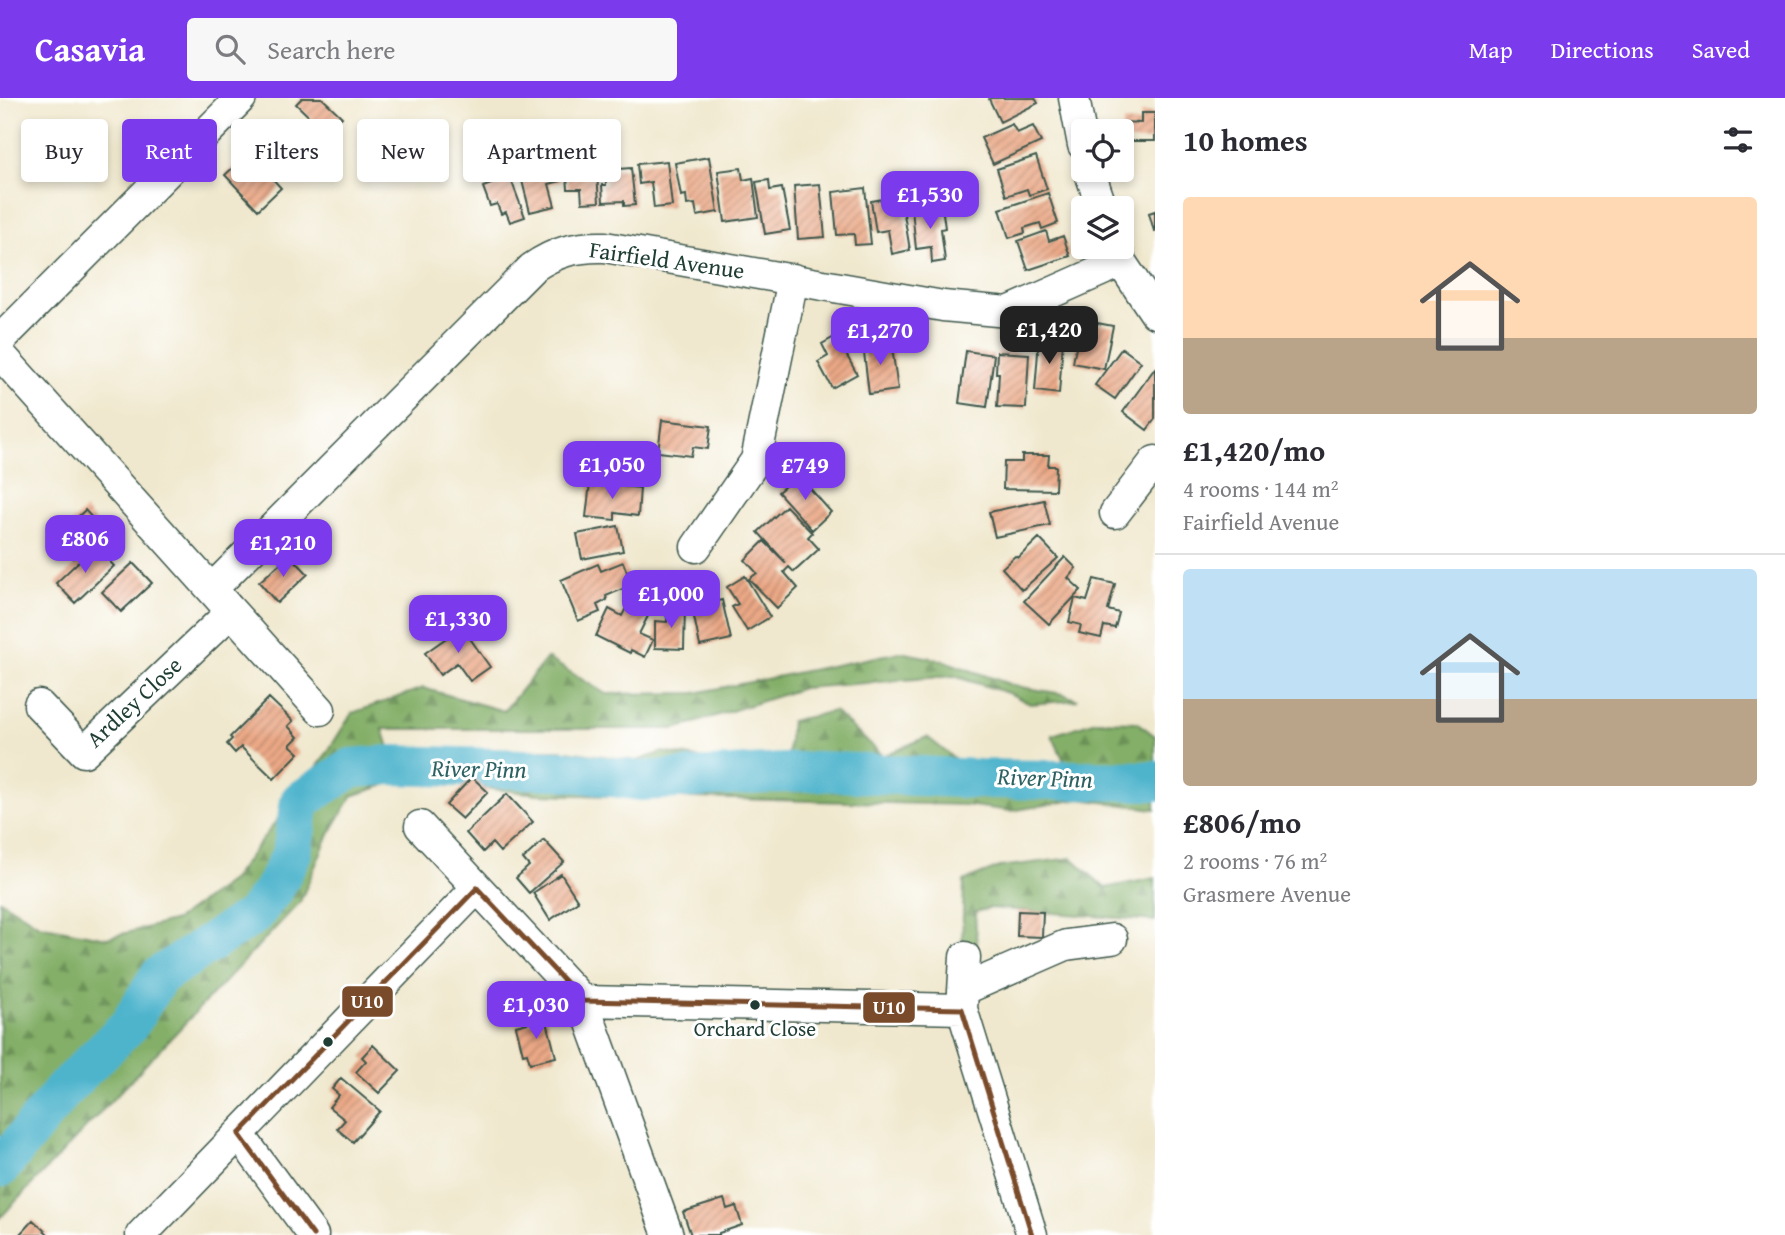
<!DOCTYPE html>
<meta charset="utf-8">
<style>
body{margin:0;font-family:"Gentium Book Plus",serif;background:#f7f7f7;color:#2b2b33;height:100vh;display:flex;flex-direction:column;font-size:26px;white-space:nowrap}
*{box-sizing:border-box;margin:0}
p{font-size:23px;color:#7c7c81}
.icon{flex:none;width:38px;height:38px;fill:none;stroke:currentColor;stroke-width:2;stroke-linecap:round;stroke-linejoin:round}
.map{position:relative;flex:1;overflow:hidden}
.sheet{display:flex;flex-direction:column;background:#fff;width:630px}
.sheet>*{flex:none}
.top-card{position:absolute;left:21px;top:21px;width:665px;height:63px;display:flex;gap:14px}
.buttons{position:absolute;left:1071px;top:21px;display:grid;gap:14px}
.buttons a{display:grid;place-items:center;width:63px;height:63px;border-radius:7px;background:#fff;box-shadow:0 4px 10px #0003;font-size:35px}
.price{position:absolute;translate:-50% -60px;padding:0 16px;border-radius:14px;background:#7c3aed;color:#fff;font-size:23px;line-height:46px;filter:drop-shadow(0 2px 4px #0008)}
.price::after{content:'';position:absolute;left:50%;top:42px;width:21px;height:16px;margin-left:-10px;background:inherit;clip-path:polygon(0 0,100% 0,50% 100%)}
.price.selected{background:#222;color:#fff}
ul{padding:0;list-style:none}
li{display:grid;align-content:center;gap:14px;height:371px;padding:0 28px}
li+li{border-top:2px solid #e1e1e2}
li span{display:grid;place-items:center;height:217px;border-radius:7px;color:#555}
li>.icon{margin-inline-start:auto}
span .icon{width:126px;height:126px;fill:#fffc;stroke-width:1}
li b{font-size:30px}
h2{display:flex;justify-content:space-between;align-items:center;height:84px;padding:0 28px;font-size:30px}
.chip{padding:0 24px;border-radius:7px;background:#fff;box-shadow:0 4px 10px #0003;font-size:24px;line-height:63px}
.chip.selected{background:#7c3aed;color:#fff}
header{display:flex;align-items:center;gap:42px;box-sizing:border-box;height:98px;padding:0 35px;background:#7c3aed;color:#fff}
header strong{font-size:33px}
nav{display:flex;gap:38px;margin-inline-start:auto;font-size:24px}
.search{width:490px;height:63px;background:#f7f7f7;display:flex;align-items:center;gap:18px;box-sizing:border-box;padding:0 24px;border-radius:7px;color:#7c7c81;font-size:26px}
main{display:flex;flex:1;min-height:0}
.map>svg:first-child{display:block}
</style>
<header>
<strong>Casavia</strong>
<div class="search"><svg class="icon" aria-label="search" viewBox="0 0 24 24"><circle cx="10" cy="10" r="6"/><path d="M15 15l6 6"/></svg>Search here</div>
<nav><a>Map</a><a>Directions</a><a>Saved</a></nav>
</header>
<main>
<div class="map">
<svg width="1155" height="1137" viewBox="0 0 1155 1137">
<defs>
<pattern id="forest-firs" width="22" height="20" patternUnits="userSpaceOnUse" patternTransform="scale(1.75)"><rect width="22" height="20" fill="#83af67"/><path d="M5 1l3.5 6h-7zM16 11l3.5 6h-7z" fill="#6b9056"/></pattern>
<pattern id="building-hatch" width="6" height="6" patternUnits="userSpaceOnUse" patternTransform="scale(1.75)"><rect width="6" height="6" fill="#eba886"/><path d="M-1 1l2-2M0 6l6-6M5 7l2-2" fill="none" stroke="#be8a6e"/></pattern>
</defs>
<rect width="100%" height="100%" fill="#fff"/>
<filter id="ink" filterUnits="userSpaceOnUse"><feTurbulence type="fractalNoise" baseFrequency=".0143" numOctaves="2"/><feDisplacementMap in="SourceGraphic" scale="14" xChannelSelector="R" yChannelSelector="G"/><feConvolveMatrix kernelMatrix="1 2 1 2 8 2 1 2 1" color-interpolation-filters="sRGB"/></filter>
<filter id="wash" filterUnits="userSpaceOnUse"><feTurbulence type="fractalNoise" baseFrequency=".00686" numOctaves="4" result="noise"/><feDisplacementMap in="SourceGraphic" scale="28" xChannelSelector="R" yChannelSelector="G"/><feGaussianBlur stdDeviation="1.57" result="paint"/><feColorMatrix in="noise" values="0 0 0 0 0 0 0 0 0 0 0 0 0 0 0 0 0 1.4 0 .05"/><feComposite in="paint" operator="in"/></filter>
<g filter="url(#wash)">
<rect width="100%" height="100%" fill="#f0e8ce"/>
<path fill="url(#forest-firs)" stroke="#51764e" stroke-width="2" d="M900,554L941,562L1015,588L1063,596L1078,602L1030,606L1011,596L954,578L803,590L675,631H383L390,652H560L637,663L663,654L726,665L787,663L791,623L834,613L883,658L927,639L960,665L1064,663L1052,637L1096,623L1137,624L1155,638V711L1080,701L1011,713L965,707L538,696L448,686H388L352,698L328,738L300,804L0,1120V802L39,827L107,840L176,822L231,783L323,661L352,615L423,590L504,613L547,560L606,596L695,595Z
M1072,760L1105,790L1155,780V823L991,810L975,814L977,851L962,850L964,783L1000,769Z"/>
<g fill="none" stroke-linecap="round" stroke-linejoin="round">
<path stroke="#4eb4cc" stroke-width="40" d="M0,1070L66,989L129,927L159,878L254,817L275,789L292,755L300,703L351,670L392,667L560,672L641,683L819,673L979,681L1155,683"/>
</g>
<g id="blocks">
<path fill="url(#building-hatch)" d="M302,0H322L342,19L326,35L296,6Z
M991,0H1035L1038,5L1000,24L989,1Z
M1141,15H1155V43H1122L1123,24L1141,25Z
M1012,26L1017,35L1033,28L1041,44L993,66L981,40Z
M550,40L561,83L549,86L555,108L530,114L518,67L531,64L527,46Z
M249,55L281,90L258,112L225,77Z
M1036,58L1047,91L1029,97L1027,91L1006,98L997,71Z
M709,59L718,114L697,118L695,106L687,107L686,97L681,98L675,65Z
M596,61L599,104L582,105L581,91H568L566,63Z
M667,63L672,108L654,110L651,84L639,86L637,66Z
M631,70L635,107L624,108V103L603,104L602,87H606L605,72Z
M741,70L743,82L753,80L758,119L725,124L718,73Z
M510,79L525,119L510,124L506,114L501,116L497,106L490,108L483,89Z
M769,82L770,92L782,90L790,132L765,136L756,84Z
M820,86L825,139L798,141L794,88Z
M865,90L871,146L855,147L854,136L837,137L833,94Z
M1048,95L1058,125L1042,131L1040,125L1024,130L1025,135L1009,140L1000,111Z
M901,98L910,152L892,156L888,132L876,134L871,103Z
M942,108L945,130L941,131L945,163L932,165L931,149L916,151L912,111Z
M1155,113V133H1154L1149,115Z
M1046,133L1049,143L1063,138L1070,158L1028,172L1018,143Z
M1092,224L1113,228L1104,271L1073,265L1078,238L1089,240Z
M836,238L857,276L832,290L818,264L828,258L822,246Z
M1039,241L1063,243L1059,296L1035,293Z
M891,242L898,292L869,296L863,246Z
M1122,250L1141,264L1115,301L1095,287Z
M966,253L994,257L987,309L959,305Z
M997,254L1029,256L1026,310L997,309L999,275H996Z
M1155,270V321L1147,332L1123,314Z
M662,322L711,328L708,351L693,349L691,358L658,354Z
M1022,357H1049L1048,368H1056L1055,392L1003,391L1004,364H1022Z
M798,377L831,414L812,432L778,394Z
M590,385L640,390L638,418L615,415V422L586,419Z
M1044,402L1050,427L995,439L989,414Z
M786,408L812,435L808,439L819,451L794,474L789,469L784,474L798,490L777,510L749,481L757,475L745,462L764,443L786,465L758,434Z
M85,412L103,432L73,460L55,441Z
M618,428L623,453L582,461L577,436Z
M1039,440L1058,460L1022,492L1002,470L1015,458L1018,460Z
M95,448L114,468L75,505L56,485Z
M290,457L308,476L277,505L259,484Z
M1065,459L1076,470L1068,480L1081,492L1049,526L1024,503Z
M623,464L632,487L606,498L607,502L597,507L600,514L578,523L561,482L598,466L601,473Z
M133,465L152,485L121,514L102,494Z
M745,478L770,519L747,533L732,509L738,506L727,489Z
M1094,481L1115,486L1108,512L1119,515L1115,530L1104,528L1101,540L1079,535L1081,527L1069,524L1075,500L1087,503Z
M633,496L654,506L639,536L653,542L645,559L631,552L630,555L596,538L609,511L622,518Z
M722,502L731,541L700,548L692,509Z
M668,508H685L684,551L655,550V523L667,524Z
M462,529L490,569L470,583L457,565L440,577L425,555Z
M269,600L293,623L288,628L298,639L290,647L299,655L274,681L241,649L235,655L227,646L232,641L230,639Z
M472,679L488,694L462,721L446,707Z
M507,696L533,724L500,754L492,745L483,754L466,735Z
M544,742L564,764L529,795L516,780L529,768L523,761Z
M561,776L578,803L550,822L533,795Z
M1018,813L1043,814L1042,839L1017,838Z
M546,920L556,959L530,965L527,955L523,956L516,928Z
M373,947L400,973L379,995L356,974L366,963L362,959Z
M341,980L380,1013L353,1044L337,1031L345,1022L329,1009L339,997L332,991Z
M724,1101L727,1111L736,1108L742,1127L719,1135V1137H691L683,1114Z
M33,1122L49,1137H19Z"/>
</g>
</g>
<g filter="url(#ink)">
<use href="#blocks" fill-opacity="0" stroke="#3e574b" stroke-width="2"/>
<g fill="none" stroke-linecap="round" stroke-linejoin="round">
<defs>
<path id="minor" d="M1074,0L1083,47
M1089,72L1102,110
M1116,149L1121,164L1155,215
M0,242L241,0
M0,256L320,612
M1115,415L1155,363
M696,449L756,362L793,181
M212,491L532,170C555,154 576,148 605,149L943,208L1008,214L1121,164
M39,607L84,654L231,514
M420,728L583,903L962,911
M965,859L962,911L1032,1137
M963,892L1066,847L1112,841
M583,903L668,1137
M239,1036L313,1137
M141,1137L477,790"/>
</defs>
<use href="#minor" stroke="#3e574b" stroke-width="33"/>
<use href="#minor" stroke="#fff" stroke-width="30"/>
<defs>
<path id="bus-1" d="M313,1137L239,1036L477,790L583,903L962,911L1032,1137"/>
</defs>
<use href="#bus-1" stroke="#fff" stroke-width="10"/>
<use href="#bus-1" stroke="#7a4b2a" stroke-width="5"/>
</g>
</g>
<g fill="#1f3d34" stroke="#fff" stroke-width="2.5">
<circle cx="755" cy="907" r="6"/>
<circle cx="328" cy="944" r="6"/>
</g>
<g text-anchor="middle" stroke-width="6" stroke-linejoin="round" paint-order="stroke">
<g font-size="21" fill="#1f3d34" stroke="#fff">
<text x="755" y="938">Orchard Close</text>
</g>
<g font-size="23" fill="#1f3d34" stroke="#fff">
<text transform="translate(667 162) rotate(8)" y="8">Fairfield Avenue</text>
<text transform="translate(134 604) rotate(-43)" y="8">Ardley Close</text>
</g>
<g font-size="24" font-style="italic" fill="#2d6162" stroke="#fff">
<text transform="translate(479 671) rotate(1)" y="8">River Pinn</text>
<text transform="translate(1045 680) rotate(2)" y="8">River Pinn</text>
</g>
</g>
<g stroke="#fff" stroke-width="2.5">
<rect x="341" y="887" width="53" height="33" rx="7" fill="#7a4b2a"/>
<rect x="862" y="893" width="54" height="33" rx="7" fill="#7a4b2a"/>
</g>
<g font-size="19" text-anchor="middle" font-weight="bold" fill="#fff">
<text x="367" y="910">U10</text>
<text x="889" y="916">U10</text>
</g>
</svg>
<div class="buttons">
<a><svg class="icon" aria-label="locate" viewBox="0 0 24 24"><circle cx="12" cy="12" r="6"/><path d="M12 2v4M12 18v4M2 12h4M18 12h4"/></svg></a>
<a><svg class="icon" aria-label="layers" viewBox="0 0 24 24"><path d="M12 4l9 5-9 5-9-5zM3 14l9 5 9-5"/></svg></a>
</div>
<b class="price" style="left:930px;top:133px">£1,530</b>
<b class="price selected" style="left:1049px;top:268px">£1,420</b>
<b class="price" style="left:880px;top:269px">£1,270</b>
<b class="price" style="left:612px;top:403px">£1,050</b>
<b class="price" style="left:805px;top:404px">£749</b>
<b class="price" style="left:85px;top:477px">£806</b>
<b class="price" style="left:283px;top:481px">£1,210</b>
<b class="price" style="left:671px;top:532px">£1,000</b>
<b class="price" style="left:458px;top:557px">£1,330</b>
<b class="price" style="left:536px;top:943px">£1,030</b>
<div class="top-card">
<a class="chip">Buy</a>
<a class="chip selected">Rent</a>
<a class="chip">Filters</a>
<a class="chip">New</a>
<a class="chip">Apartment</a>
</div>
</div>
<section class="sheet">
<h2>10 homes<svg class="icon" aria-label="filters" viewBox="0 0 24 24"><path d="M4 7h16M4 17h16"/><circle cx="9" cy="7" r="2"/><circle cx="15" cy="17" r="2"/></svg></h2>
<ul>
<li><span style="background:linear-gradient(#ffd9b3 65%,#b9a48a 0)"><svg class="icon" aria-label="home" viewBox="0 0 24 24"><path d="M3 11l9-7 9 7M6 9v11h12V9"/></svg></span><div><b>£1,420/mo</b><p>4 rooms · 144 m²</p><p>Fairfield Avenue</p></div></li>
<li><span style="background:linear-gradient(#bfe0f5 60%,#b9a48a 0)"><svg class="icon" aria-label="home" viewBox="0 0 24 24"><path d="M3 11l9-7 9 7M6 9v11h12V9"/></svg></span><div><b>£806/mo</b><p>2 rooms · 76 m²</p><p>Grasmere Avenue</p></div></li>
</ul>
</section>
</main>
